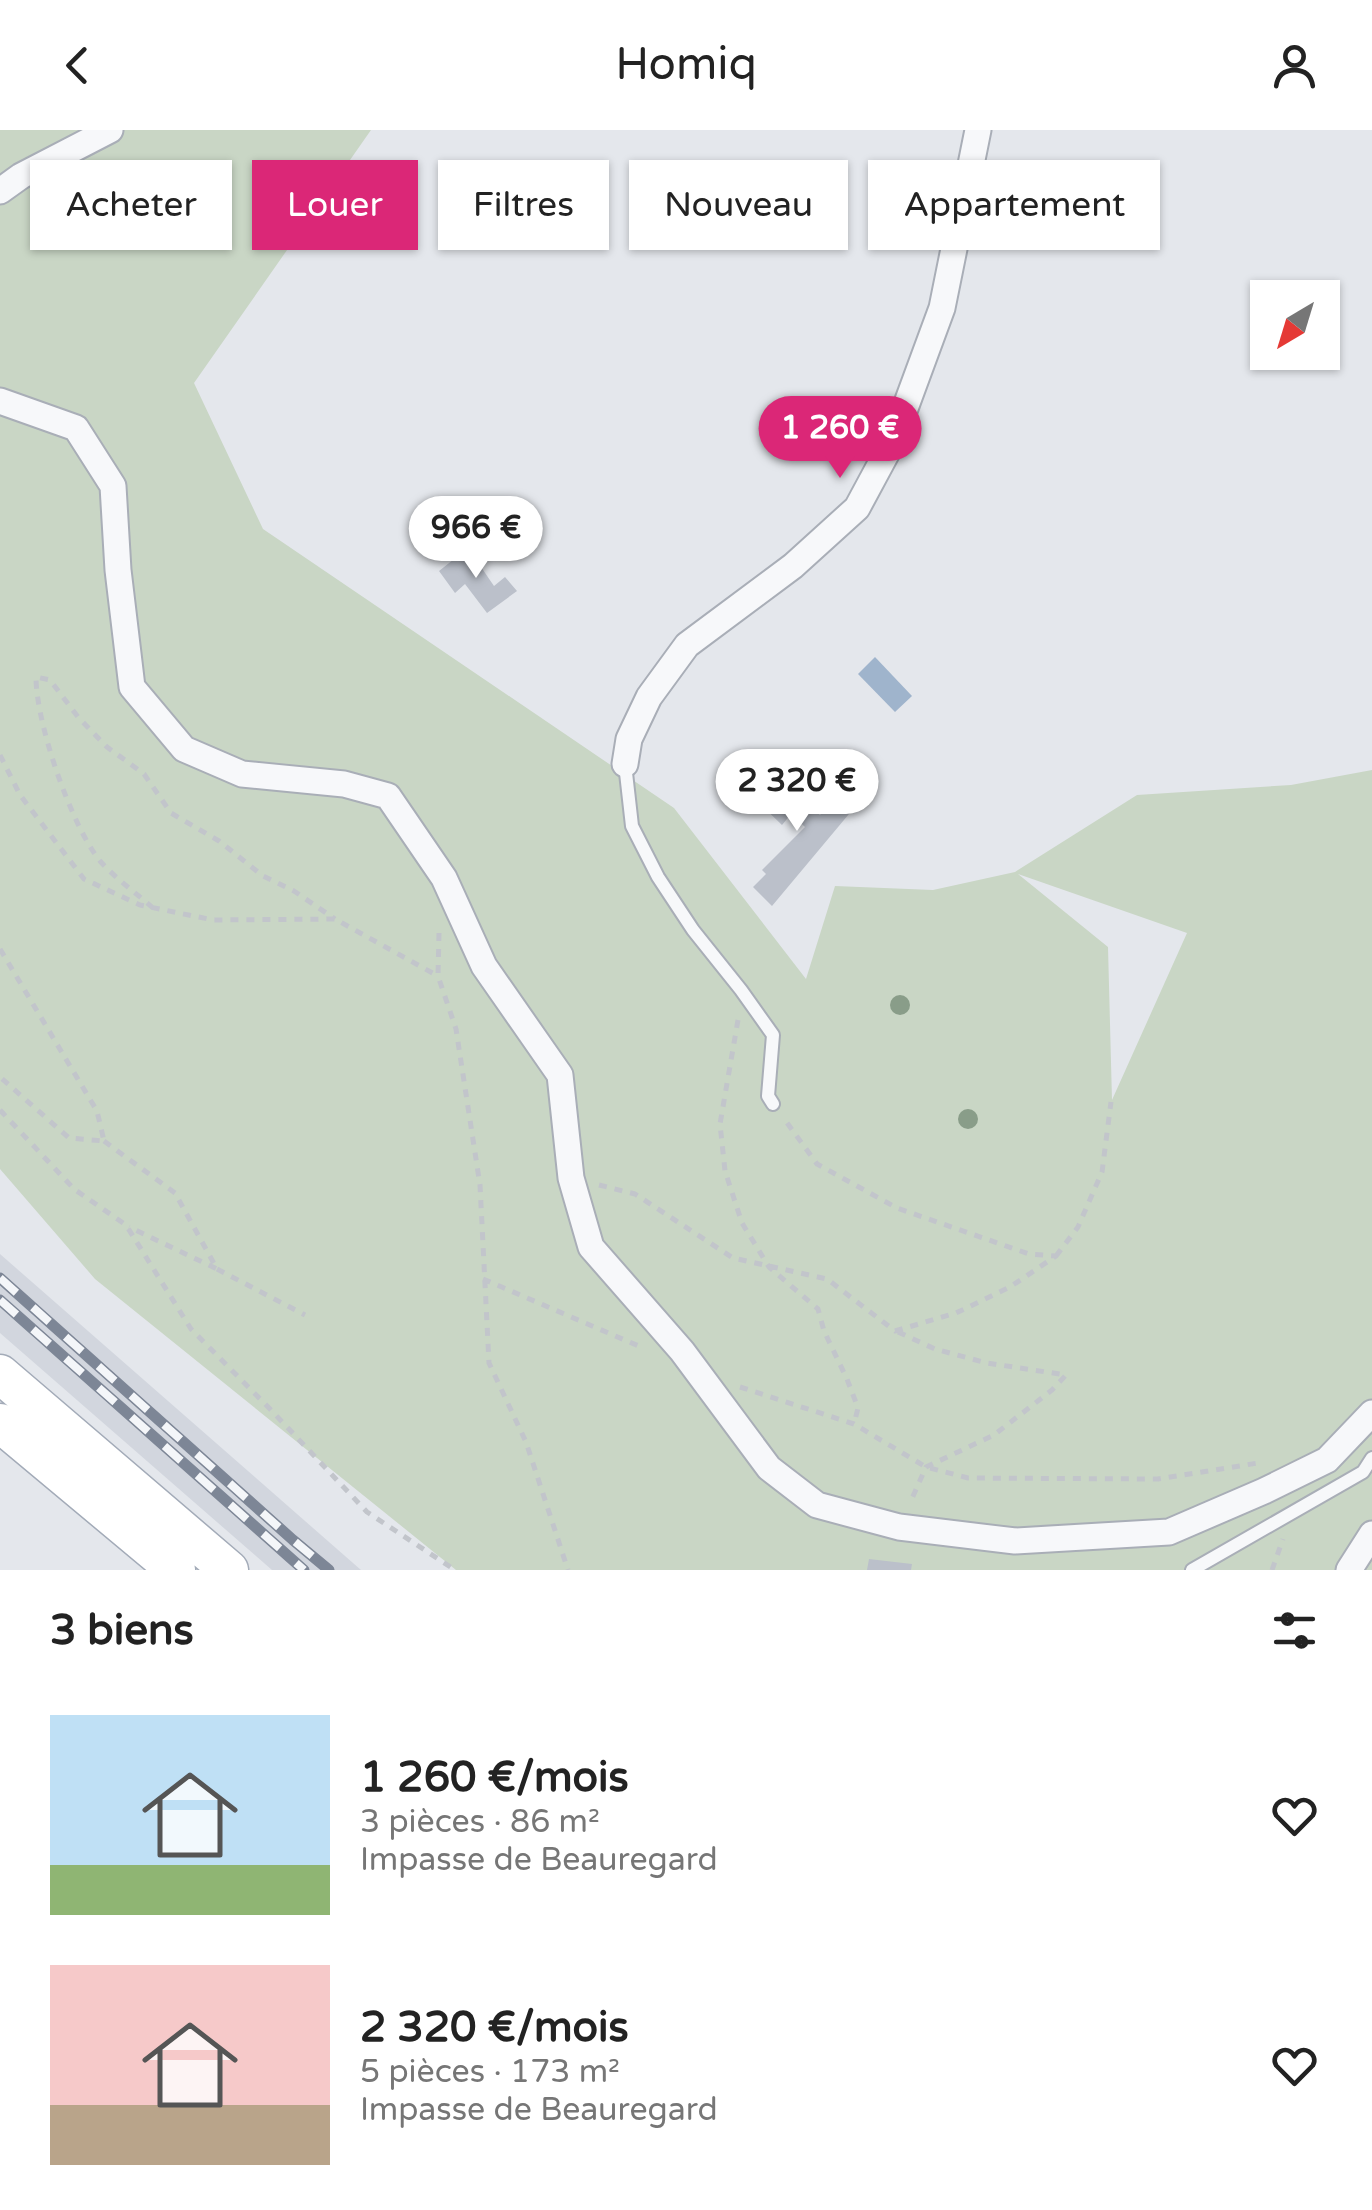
<!DOCTYPE html>
<html lang="fr">
<meta charset="utf-8">
<style>
body{margin:0;font-family:"Varela Round",sans-serif;background:#f2f2f2;color:#222;height:100vh;display:flex;flex-direction:column;font-size:38px;white-space:nowrap}
*{box-sizing:border-box;margin:0}
p{font-size:32px;color:#767676}
.icon{flex:none;width:55px;height:55px;fill:none;stroke:currentColor;stroke-width:2;stroke-linecap:round;stroke-linejoin:round}
.map{position:relative;height:1440px;overflow:hidden}
.side{display:flex;flex-direction:column;background:#fff;flex:1}
.side>*{flex:none}
.hud{position:absolute;left:30px;top:30px;width:1312px;height:90px;display:flex;gap:20px}
.needle{width:65px;rotate:218deg}
.fabs{position:absolute;left:1250px;top:150px;display:grid;gap:20px}
.fabs a{display:grid;place-items:center;width:90px;height:90px;border-radius:0px;background:#fff;box-shadow:0 2px 8px #0004;font-size:50px}
.price{position:absolute;translate:-50% -85px;padding:0 22px;border-radius:35px;background:#fff;color:#222;font-size:32px;line-height:65px;filter:drop-shadow(0 2px 5px #0008)}
.price::after{content:'';position:absolute;left:50%;top:60px;width:30px;height:22px;margin-left:-15px;background:inherit;clip-path:polygon(0 0,100% 0,50% 100%)}
.price.selected{background:#db2777;color:#fff}
ul{padding:0;list-style:none}
li{display:flex;align-items:center;gap:30px;height:250px;padding:0 50px}
li span{display:grid;place-items:center;flex:none;width:280px;height:200px;border-radius:0px;color:#555}
li>.icon{margin-inline-start:auto}
span .icon{width:120px;height:120px;fill:#fffc;stroke-width:1}
li b{font-size:42px}
h2{display:flex;justify-content:space-between;align-items:center;height:120px;padding:0 50px;font-size:42px}
.chip{padding:0 35px;border-radius:0px;background:#fff;box-shadow:0 2px 8px #0004;font-size:35px;line-height:90px}
.chip.selected{background:#db2777;color:#fff}
header{display:flex;justify-content:space-between;align-items:center;height:130px;padding:0 50px;background:#fff;font-size:45px;font-weight:600}
.map>svg:first-child{display:block}
</style>
<header><svg class="icon" aria-label="back" viewBox="0 0 24 24"><path d="M15 5l-7 7 7 7"/></svg>Homiq<svg class="icon" aria-label="person" viewBox="0 0 24 24"><circle cx="12" cy="8" r="4"/><path d="M4 21q1-7 8-7t8 7"/></svg></header>
<div class="map">
<svg width="1372" height="1440" viewBox="0 0 1372 1440">
<rect width="100%" height="100%" fill="#e4e7ec"/>
<path fill="#d2d6de" d="M0,1124L361,1440H272L0,1203Z"/>
<path fill="#c9d6c5" fill-rule="evenodd" d="M0,0H371L194,253L263,399L674,678L806,849L835,756L933,760L1015,742L1137,665L1291,655L1372,640V1440H456L95,1149L0,1039ZM1018,744L1187,803L1112,970L1108,817Z"/>
<path fill="#9fb4cc" d="M875,527L912,566L895,582L858,544Z"/>
<path fill="#bbc0ca" d="M468,418L494,456L505,447L517,461L487,483L465,454L455,463L439,441Z
M769,645L800,675L805,670L820,685L843,658L859,672L772,776L753,757L766,744L762,740L805,697L791,684L782,695L750,664Z
M869,1429L912,1434L911,1440H867Z"/>
<g fill="none" stroke-linecap="round" stroke-linejoin="round">
<defs>
<path id="lane" d="M625,634L632,696L658,747L693,800L741,860L773,905L768,966L773,974
M1192,1440L1363,1342L1372,1328"/>
<path id="street" d="M0,61L21,46L110,0
M0,271L76,298L113,356L118,440L132,557L184,619L242,644L344,654L388,666L444,748L484,836L560,945L571,1048L591,1117L682,1221L769,1338L817,1375L899,1397L1015,1411L1169,1402L1264,1361L1327,1330L1372,1283
M625,634L629,609L649,567L687,515L793,436L857,378L893,311L942,178L978,0
M1349,1440L1372,1404"/>
<path id="primary" d="M0,1244L229,1440
M0,1293L176,1440"/>
</defs>
<use href="#lane" stroke="#a9aeb7" stroke-width="16"/>
<use href="#street" stroke="#a9aeb7" stroke-width="29"/>
<use href="#primary" stroke="#a3abb8" stroke-width="41"/>
<path stroke="#c2c5cb" stroke-width="5" stroke-dasharray="8 8" stroke-linecap="butt" d="M0,625L20,665L84,749L140,775L213,790L335,789L438,846
M153,778C136,763 115,748 100,731C71,695 36,593 36,547L50,550L78,587L107,617L144,644L171,683L219,711L263,746L294,761L335,789
M439,803L438,846L456,899L480,1055L489,1233L526,1312L568,1440
M0,819L97,981L104,1011L69,1008L0,947
M738,890L720,994L725,1041L742,1093L769,1137L818,1179L824,1201L847,1249L858,1278L854,1294
M0,980L74,1059L126,1095L191,1199L271,1280L367,1382L455,1440
M104,1011L175,1063L217,1139L129,1097
M599,1055L635,1064L733,1128L827,1149L895,1201L956,1183L1010,1157L1056,1126L1029,1124L897,1078L817,1034L785,990
M1056,1126L1078,1097L1102,1042L1111,972
M217,1139L305,1185
M483,1149L641,1217
M898,1202L935,1219L987,1233L1066,1245L1052,1260L994,1305L926,1337L910,1373
M740,1257L854,1294L926,1337L968,1348L1158,1349L1258,1333
M1272,1440L1283,1409"/>
<use href="#lane" stroke="#f7f8fa" stroke-width="12"/>
<use href="#street" stroke="#f7f8fa" stroke-width="25"/>
<use href="#primary" stroke="#fff" stroke-width="38"/>
<defs>
<path id="rail" d="M0,1148L293,1410L329,1440
M0,1170L304,1440"/>
</defs>
<use href="#rail" stroke="#7d8696" stroke-width="11"/>
<use href="#rail" stroke="#f4f6f9" stroke-width="8" stroke-dasharray="22" stroke-linecap="butt"/>
</g>
<g fill="#899d89">
<circle cx="900" cy="875" r="10"/>
<circle cx="968" cy="989" r="10"/>
</g>
</svg>
<div class="fabs">
<a><svg class="needle" viewBox="-14 -14 28 28"><path d="M0-13l5 13h-10z" fill="#e53935"/><path d="M0 13l5-13h-10z" fill="#767676"/></svg></a>
</div>
<b class="price selected" style="left:840px;top:351px">1 260 €</b>
<b class="price" style="left:476px;top:451px">966 €</b>
<b class="price" style="left:797px;top:704px">2 320 €</b>
<div class="hud">
<a class="chip">Acheter</a>
<a class="chip selected">Louer</a>
<a class="chip">Filtres</a>
<a class="chip">Nouveau</a>
<a class="chip">Appartement</a>
</div>
</div>
<section class="side">
<h2>3 biens<svg class="icon" aria-label="filters" viewBox="0 0 24 24"><path d="M4 7h16M4 17h16"/><circle cx="9" cy="7" r="2"/><circle cx="15" cy="17" r="2"/></svg></h2>
<ul>
<li><span style="background:linear-gradient(#bfe0f5 75%,#8fb573 0)"><svg class="icon" aria-label="home" viewBox="0 0 24 24"><path d="M3 11l9-7 9 7M6 9v11h12V9"/></svg></span><div><b>1 260 €/mois</b><p>3 pièces · 86 m²</p><p>Impasse de Beauregard</p></div><svg class="icon" aria-label="heart" viewBox="0 0 24 24"><path d="M12 20l-8-8c-3-5 5-10 8-4 3-6 11-1 8 4z"/></svg></li>
<li><span style="background:linear-gradient(#f6c9c9 70%,#b9a48a 0)"><svg class="icon" aria-label="home" viewBox="0 0 24 24"><path d="M3 11l9-7 9 7M6 9v11h12V9"/></svg></span><div><b>2 320 €/mois</b><p>5 pièces · 173 m²</p><p>Impasse de Beauregard</p></div><svg class="icon" aria-label="heart" viewBox="0 0 24 24"><path d="M12 20l-8-8c-3-5 5-10 8-4 3-6 11-1 8 4z"/></svg></li>
</ul>
</section>
